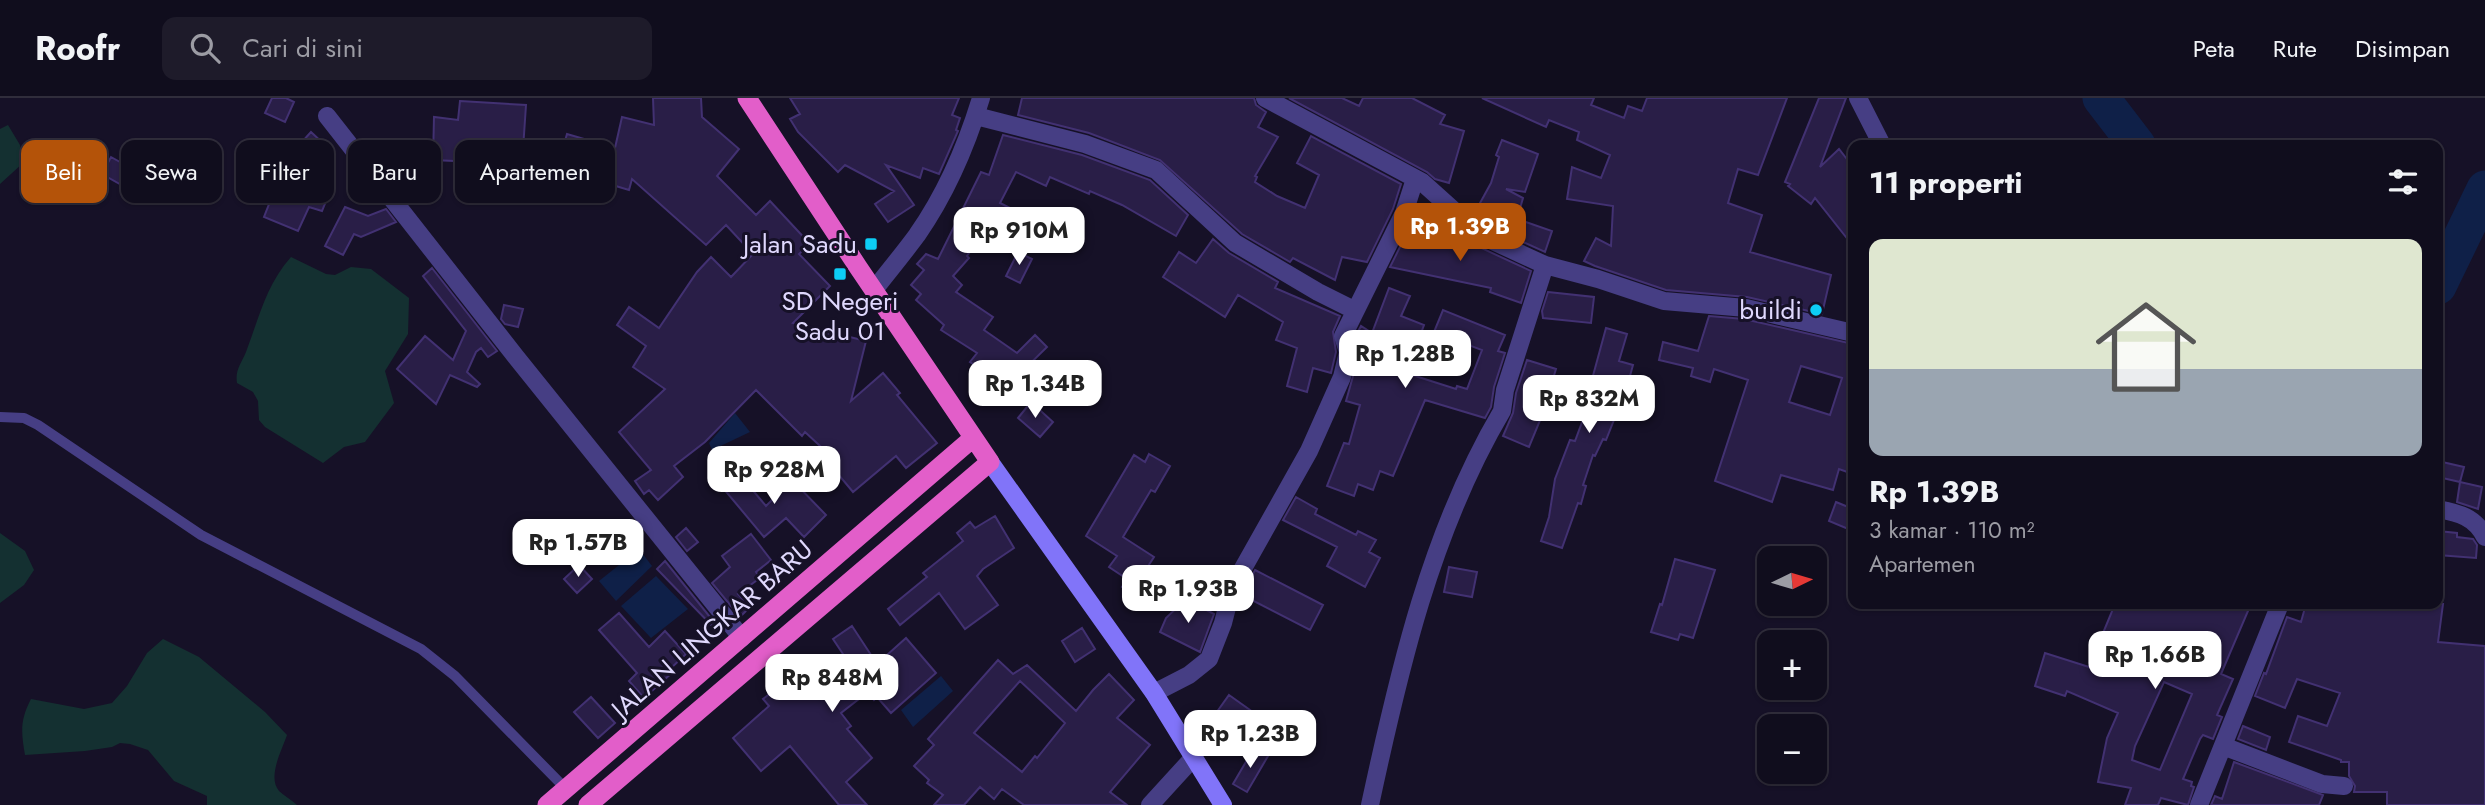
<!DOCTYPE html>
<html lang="id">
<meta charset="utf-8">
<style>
body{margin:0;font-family:Jost,sans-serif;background:#1e1b2a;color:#f1f3f6;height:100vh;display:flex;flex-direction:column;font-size:26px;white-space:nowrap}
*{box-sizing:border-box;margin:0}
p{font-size:23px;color:#9c9ca4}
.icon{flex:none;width:38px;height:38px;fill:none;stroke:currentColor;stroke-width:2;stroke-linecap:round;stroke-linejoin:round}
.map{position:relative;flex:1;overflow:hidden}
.panel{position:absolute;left:1848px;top:42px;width:595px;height:469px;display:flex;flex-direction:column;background:#100d1d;border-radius:14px;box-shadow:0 2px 5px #0004,0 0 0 2px #302d3b}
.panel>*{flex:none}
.hud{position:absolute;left:21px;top:42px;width:665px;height:63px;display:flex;gap:14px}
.needle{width:46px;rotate:85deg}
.tools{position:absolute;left:1757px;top:448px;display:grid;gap:14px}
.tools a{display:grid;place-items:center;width:70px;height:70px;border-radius:14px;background:#100d1d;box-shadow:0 2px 5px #0004,0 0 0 2px #302d3b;font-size:35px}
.price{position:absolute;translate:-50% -60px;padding:0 16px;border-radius:14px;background:#fff;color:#222;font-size:23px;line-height:46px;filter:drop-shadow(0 2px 4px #0008)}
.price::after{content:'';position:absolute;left:50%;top:42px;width:21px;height:16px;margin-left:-10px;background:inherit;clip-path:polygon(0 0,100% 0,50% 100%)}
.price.current{background:#b45309;color:#fff}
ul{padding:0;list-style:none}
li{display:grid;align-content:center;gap:14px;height:371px;padding:0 21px}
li+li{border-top:2px solid #302d3b}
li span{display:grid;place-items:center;height:217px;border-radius:14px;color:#555}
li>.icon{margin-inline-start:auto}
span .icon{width:126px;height:126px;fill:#fffc;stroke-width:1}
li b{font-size:30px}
h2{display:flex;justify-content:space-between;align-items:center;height:84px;padding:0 21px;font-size:30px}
.chip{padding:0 24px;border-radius:14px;background:#100d1d;box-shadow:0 2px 5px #0004,0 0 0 2px #302d3b;font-size:24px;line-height:63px}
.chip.current{background:#b45309;color:#fff}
header{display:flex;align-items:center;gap:42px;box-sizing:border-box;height:98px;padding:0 35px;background:#100d1d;border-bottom:2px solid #302d3b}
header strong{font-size:33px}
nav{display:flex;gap:38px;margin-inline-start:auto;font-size:24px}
.search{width:490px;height:63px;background:#1e1b2a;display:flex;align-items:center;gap:18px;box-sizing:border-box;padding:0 24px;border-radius:14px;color:#9c9ca4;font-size:26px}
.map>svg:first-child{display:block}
</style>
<header>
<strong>Roofr</strong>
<div class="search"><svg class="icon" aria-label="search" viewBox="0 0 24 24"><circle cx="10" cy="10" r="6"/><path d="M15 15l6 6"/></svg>Cari di sini</div>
<nav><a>Peta</a><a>Rute</a><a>Disimpan</a></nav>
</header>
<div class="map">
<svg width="2485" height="707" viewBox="0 0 2485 707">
<rect width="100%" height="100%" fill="#161127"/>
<path fill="#143031" d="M8,27L20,47L23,65L0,86V31Z
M291,159L326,176L335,177L351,169L371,171L409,200L408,236L385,273L394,305L365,344L344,349L323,365L265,329L259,322L258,303L253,294L237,285C235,272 241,266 246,254C259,220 266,187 291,159Z
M0,435L25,453L34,472L24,487L0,505Z
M163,541L199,559L265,614L287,637C282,652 267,679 279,693C284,698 292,702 297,707H207V698L174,683L148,652L130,646L120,645L112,649L85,653L25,657C21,634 20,622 31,601L84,611L112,605L127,588L147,555Z"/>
<path fill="#0f2048" d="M735,315L750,334L712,352L709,345Z
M639,451L652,468L616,503L599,483Z
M656,478L688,511L651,540L621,508Z
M941,578L953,593L913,629L901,612Z"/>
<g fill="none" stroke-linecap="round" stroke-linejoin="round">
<path stroke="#0f2048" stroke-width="37" d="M2101,0L2137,47
M2438,188L2485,91"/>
</g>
<path fill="#291e47" stroke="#423172" stroke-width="2" fill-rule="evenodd" d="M272,0H286L294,4L285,24L265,15Z
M653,0H701L702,19L739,51L717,78L756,117L770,103L810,146L799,156L830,188L793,225L866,243L851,303L883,275L900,295L897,297L937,345L906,370L896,358L853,394L827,363L832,359L805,334L802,338L756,292L705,344L674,368L683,379L658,402L649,392L644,396L635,383L651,372L619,334L665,291L633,269L646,248L617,227L629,209L659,230L697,174L711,159L731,179L753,156L726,127L706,147L632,81L629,92L599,83L602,73L560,60L567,36L615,50L622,19L654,27Z
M790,0H959L952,17L960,20L956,32L958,33L939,76L923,70L920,80L886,67L914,107L888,124L875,106L894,93L845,67L838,74L798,34L790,21L800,16Z
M1022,0H1254L1256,7L1266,14L1258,29L1278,39L1255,78L1257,79L1255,84L1277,98L1305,110L1319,77L1297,65L1311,38L1401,86L1393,111L1367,164L1342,159L1335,182L1293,160L1290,164L1242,136L1160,62L1089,35L1018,17Z
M1289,0H1342L1359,8L1363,0H1412L1445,17L1440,26L1464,33L1449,85L1435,81L1427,74Z
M1482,0H1594L1591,7L1624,20L1628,8L1642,13L1647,0H1787L1758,77L1738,71L1728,105L1762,117L1750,154L1831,177L1822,216L1747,199L1666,192L1595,168L1584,163L1596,140L1611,148L1613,108L1567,101L1572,69L1601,80L1610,57L1577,42L1579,34L1549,22L1546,29Z
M1819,0H1846L1820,69L1839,51L1853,69V148L1815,100L1811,106L1788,88L1790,86L1785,84Z
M460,3L526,7L522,66L433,62L434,19L458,22Z
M311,34L325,47L294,80L330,93L322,113L309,109L298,133L264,119L273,96L267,94L273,76Z
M1003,37L1082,57L1150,82L1188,117L1176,138L1122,107L1090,93L1089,96L1050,79L1046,88L1016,74L1000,105L1010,110L1007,117L1034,129L1024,152L984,134L967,158L969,160L953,178L962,187L956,194L993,219L984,232L1017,255L1035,237L1047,249L995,300L975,280L983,273L970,264L977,255L941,232L944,227L916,202L921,196L911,187L924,172L917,166L926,156L938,161L981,74L989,77Z
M1502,42L1538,56L1525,94L1506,91L1523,100L1517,121L1552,133L1545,154L1488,128L1474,116L1491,85L1499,59L1496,57Z
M111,59L143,77L134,94L102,76Z
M345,109L368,118L386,111L396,124L361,139L354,136L343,157L325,148Z
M1413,123L1458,145L1463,136L1477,148L1531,173L1521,205L1490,194L1491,190L1390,169Z
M1213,141L1229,155L1278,184L1275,190L1340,218L1333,234L1336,254L1331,275L1313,270L1307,294L1287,288L1297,250L1276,242L1283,224L1238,197L1225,219L1163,179L1179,154L1196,165Z
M1018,154L1032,161L1020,185L1006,178Z
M432,170L497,253L488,259L481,250L476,254L467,274L480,286L477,289L450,277L436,306L397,271L425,238L453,262L466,233L423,178Z
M1389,190L1410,198L1401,218L1424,227L1406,275L1456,291L1457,288L1467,291L1482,252L1434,234L1443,212L1505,237L1498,253L1505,255L1494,289L1491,309L1485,320L1425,302L1393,378L1380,373L1373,392L1358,386L1354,398L1327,388L1344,345L1349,346L1360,307L1346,303L1359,257L1355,239L1361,228L1372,235Z
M1548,194L1594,199L1591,225L1543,220L1542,213Z
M504,207L523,211L518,229L505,226L501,221Z
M1709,218L1744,221L1853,246V376L1839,371L1833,392L1781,377L1772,404L1715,383L1748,282L1714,271L1710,284L1691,278L1693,270L1659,262L1663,244L1698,253ZM1801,268L1842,280L1830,317L1789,304Z
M1606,230L1627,236L1619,263L1633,267L1619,318L1616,317L1606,342L1603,341L1595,358L1593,357L1583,387L1586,388L1581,406L1578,405L1562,450L1541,443L1549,419L1555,381L1570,342L1575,343L1588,308L1585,307Z
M1527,262L1556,271L1541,320L1529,349L1503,338L1513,315L1516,295Z
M1031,304L1053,324L1040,339L1018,320Z
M1149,356L1170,368L1155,394L1151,392L1123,439L1154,459L1141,479L1150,485L1140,500L1122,489L1127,481L1109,469L1117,458L1086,438L1134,357L1145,364Z
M2438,363L2464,369L2460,384L2438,379Z
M734,370L766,408L792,382L826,417L804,439L786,420L764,439L718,384Z
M2460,384L2482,389L2478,411L2457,404Z
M1296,399L1317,411L1315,416L1356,437L1358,433L1376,442L1369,454L1380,460L1365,489L1327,468L1337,449L1283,422Z
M1836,404L1853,411V433L1829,423Z
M995,418L1014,450L983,471L977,478L998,507L965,531L939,495L900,527L888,511L927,479L923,475L963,443L957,435L970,424L975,430Z
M598,426L612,446L583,467L569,447Z
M686,430L698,444L687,453L676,439Z
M2438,433L2457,435V439L2473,441L2477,447L2476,460L2438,457Z
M751,436L771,462L756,474L760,480L738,496L750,509L740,519L712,485L730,469L722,458Z
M1675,461L1715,472L1693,540L1680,536L1678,542L1651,534L1660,506L1662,507Z
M665,463L722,534L720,536L657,471Z
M579,467L592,481L577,495L564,481Z
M1449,469L1477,474L1472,499L1444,494Z
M1255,472L1323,507L1310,532L1242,497Z
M1186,501L1214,516L1200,554L1160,534L1166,520Z
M2115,506H2251L2221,576L2233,581L2217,617L2222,619L2213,641L2203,637L2200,641L2183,681L2192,684L2191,688L2194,689L2188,707L2161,700L2158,707H2125L2131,690L2098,684L2107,640L2118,615L2067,593L2065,598L2035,588L2045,555L2089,569ZM2164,584L2192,596L2160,672L2132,662L2135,648Z
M2306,506H2443L2438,544L2485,548V707H2387V694H2354L2355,688L2349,678V664H2341V662L2289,644L2298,618L2327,628L2340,595L2297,581L2285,610L2255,598L2264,575L2266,576L2287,519L2301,524Z
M619,515L649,549L665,533L686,556L670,571L673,574L644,600L629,583L637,575L599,532Z
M852,528L877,566L906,540L936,575L891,615L877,599L874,602L868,594L841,615L851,628L847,631L872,660L846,684L867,707H839L790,648L761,673L733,640L769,608L763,601L806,568L827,596L855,574L833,541Z
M1082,530L1095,551L1075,564L1062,543Z
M998,562L1013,576L1027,567L1076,613L1093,592L1109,576L1134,602L1117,620L1150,647L1110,694L1127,707H1024L1002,691L994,701L980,689L964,707H934L943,697L927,685L929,682L914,668L934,647L928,641ZM1020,583L1065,625L1037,660L1035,658L1022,674L974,635Z
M1229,597L1264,622L1242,654L1218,636L1226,626L1214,618Z
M591,599L615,625L598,640L574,614Z
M2243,628L2270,639L2266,652L2238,641Z
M1254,650L1268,658L1247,694L1233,686Z
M2234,664L2323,697L2319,707H2211L2215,698L2222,701Z"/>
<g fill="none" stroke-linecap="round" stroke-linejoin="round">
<path stroke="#463e84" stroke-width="10" d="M0,319L24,320L38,327L201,437L421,551L455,578L566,691"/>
<path stroke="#463e84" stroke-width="18" d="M1265,0L1422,84L1482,138L1545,167L1598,181L1664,203L1746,210L1853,235
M1858,0L1882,47
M327,18L516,259L742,540
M976,18L1085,46L1156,72L1235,145L1318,194L1354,212
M874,192C888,174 903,156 917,137C945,97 967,46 981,0
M2438,411C2459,415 2475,419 2485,439
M1154,595L1189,577L1209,561L1223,525L1232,490L1309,353L1342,279L1348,254L1343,238L1404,115L1415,81
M2223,648L2322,686L2344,688
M1150,707L1193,660
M1370,707C1399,572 1431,433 1502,313L1505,292L1545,167
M2199,707L2280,506"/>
<path stroke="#8174f9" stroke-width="18" d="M990,364L1154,595L1223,707"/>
<path stroke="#e25ec9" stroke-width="19" d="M547,707L973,340
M588,707L990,364L858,169L747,0"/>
</g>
<g fill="#0dcdf5" stroke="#161127" stroke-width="2.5">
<rect x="864" y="139" width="14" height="14" rx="3.5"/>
<rect x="833" y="169" width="14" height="14" rx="3.5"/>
<circle cx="1816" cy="212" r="7"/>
</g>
<g text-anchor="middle" stroke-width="6" stroke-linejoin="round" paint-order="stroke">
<g font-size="26" fill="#dfd8fd" stroke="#161127" text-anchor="end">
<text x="857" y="155">Jalan Sadu</text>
<text x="840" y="212" text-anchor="middle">SD Negeri<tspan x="840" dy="30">Sadu 01</tspan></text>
<text x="1802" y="221">buildi</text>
</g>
<g font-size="26" fill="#dfd8fd" stroke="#161127">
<text transform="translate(712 531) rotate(-41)" y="9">JALAN LINGKAR BARU</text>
</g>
</g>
</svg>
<div class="tools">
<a><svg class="needle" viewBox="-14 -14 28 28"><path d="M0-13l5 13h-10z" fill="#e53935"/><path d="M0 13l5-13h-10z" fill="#9c9ca4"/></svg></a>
<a>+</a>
<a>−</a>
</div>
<b class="price current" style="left:1460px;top:165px">Rp 1.39B</b>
<b class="price" style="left:1019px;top:169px">Rp 910M</b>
<b class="price" style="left:1405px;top:292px">Rp 1.28B</b>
<b class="price" style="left:1035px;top:322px">Rp 1.34B</b>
<b class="price" style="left:1589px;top:337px">Rp 832M</b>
<b class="price" style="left:774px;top:408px">Rp 928M</b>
<b class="price" style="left:578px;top:481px">Rp 1.57B</b>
<b class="price" style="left:1188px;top:527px">Rp 1.93B</b>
<b class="price" style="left:2155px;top:593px">Rp 1.66B</b>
<b class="price" style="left:832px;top:616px">Rp 848M</b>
<b class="price" style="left:1250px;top:672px">Rp 1.23B</b>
<div class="hud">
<a class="chip current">Beli</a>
<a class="chip">Sewa</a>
<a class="chip">Filter</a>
<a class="chip">Baru</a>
<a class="chip">Apartemen</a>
</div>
<section class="panel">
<h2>11 properti<svg class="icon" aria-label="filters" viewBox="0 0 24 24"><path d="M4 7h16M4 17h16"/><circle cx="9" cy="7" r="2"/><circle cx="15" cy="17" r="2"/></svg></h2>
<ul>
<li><span style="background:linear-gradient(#dfe7d0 60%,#9aa5b1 0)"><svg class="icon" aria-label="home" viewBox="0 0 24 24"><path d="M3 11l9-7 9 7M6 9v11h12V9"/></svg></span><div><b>Rp 1.39B</b><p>3 kamar · 110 m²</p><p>Apartemen</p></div></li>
</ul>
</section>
</div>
